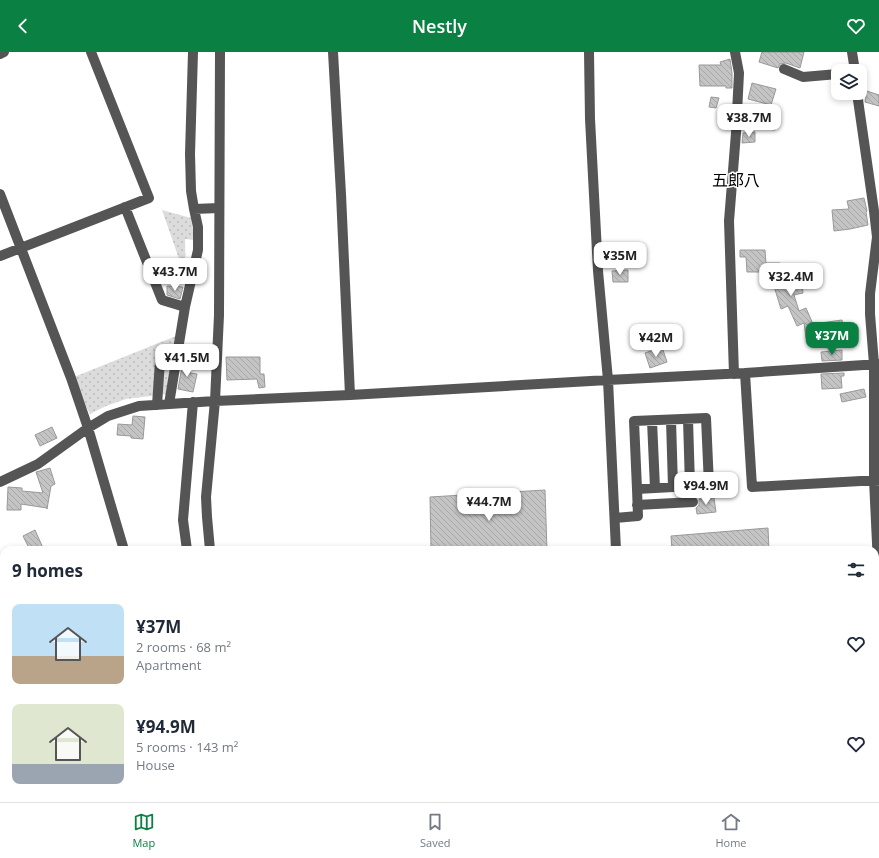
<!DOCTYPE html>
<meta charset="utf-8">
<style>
body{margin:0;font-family:"Open Sans","Noto Sans JP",sans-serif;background:#f2f2f3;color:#1f2937;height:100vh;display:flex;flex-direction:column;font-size:15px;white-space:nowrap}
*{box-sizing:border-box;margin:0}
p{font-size:13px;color:#747a83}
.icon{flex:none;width:22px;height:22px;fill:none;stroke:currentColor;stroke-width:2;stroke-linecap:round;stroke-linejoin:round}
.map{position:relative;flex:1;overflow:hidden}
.drawer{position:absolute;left:0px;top:494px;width:879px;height:256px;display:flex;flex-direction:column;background:#fff;border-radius:12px 12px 0 0;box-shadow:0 2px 6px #0003}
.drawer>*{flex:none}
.buttons{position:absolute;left:831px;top:12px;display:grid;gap:8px}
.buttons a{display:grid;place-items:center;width:36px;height:36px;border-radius:8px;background:#fff;box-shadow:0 2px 6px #0003;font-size:20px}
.price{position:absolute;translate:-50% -34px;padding:0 9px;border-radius:8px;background:#fff;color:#222;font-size:13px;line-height:26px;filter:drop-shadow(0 1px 2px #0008)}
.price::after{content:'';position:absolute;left:50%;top:24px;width:12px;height:9px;margin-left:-6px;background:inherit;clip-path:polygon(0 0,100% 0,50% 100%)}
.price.active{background:#0b8043;color:#fff}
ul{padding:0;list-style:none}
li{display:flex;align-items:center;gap:12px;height:100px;padding:0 12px}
li span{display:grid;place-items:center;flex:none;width:112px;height:80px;border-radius:8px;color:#555}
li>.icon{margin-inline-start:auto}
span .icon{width:48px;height:48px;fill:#fffc;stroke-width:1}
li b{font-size:17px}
h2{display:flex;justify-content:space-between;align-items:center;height:48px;padding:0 12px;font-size:17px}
header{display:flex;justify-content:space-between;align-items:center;height:52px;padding:0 12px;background:#0b8043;color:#fff;font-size:18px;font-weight:600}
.menu{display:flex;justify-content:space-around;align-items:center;height:56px;border-top:1px solid #e0e1e3;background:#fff;font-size:11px;color:#747a83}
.menu a{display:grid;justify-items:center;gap:2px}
.menu .active{color:#0b8043}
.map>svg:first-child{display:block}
</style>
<header><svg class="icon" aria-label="back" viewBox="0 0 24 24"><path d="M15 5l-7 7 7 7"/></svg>Nestly<svg class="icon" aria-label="heart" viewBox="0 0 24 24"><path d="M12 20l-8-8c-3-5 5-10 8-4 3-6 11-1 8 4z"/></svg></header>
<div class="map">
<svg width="879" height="750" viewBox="0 0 879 750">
<defs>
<pattern id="garden-dots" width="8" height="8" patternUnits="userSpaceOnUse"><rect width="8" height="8" fill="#dcdcdc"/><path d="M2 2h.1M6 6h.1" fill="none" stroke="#bbb" stroke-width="1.8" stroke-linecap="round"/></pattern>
<pattern id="building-back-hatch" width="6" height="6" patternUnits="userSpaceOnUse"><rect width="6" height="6" fill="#c4c4c4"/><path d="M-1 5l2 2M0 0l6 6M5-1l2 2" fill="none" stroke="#a7a7a7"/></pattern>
</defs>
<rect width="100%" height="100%" fill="#fff"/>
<path fill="url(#garden-dots)" d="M162,158L191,166L195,188L185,187L186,227Z
M176,284L167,342L126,347L106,354L90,362L81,346L74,325Z"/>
<path fill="url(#building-back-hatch)" stroke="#999" d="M762,0H804L800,16L786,11L780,12L778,16L759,10Z
M730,7L732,21V36H726V34H700L699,13H721L720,10Z
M752,31L776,37L771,53L748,47Z
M867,39L879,43V54L865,50Z
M711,45L719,46L716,56L709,55Z
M768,57L777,58L775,78L766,77Z
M755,80V90L742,91L743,81Z
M864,146L867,159L866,160L868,173L850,177L834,179L832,158L849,157L847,149Z
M740,198H765L766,211H780L781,237L791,234V235L802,233L803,241L794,243L799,259L806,256L813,272L842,268L845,285L822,289L821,283L806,286L804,271L797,274L788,254L781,257L773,231H768V220H747L746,205H740Z
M628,218V230H613L612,219Z
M167,234L183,235L180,247L167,243Z
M662,295L667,310L650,316L645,301Z
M842,298V308L822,309L821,300Z
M226,305H260V322H264L265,335L259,336L257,327L227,328Z
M183,309L192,310L190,321L197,322L193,340L178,337Z
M844,321V324H841L842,336L822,337L821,322Z
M864,337L866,345L842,350L840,342Z
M133,364L145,365L143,387L131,386V384L117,383L118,372L132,373Z
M52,375L57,386L40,394L35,383Z
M50,416L55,432L51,434L47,457V456L21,452V458H7L8,435L22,436V439L43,441L36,420Z
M545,438L547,498H431L430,445Z
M714,446L716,460L697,462L696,456L699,453V447Z
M768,476L769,498H672L671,484Z
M35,478L43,496L38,498H30L23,484Z"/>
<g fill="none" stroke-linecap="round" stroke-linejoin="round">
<defs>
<path id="major" d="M0,520L4,530
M90,746L91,750"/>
<path id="highway" d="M72,750L75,746"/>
</defs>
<use href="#major" stroke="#dbdbdb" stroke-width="11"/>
<use href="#highway" stroke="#dbdbdb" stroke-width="13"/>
<path stroke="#555" stroke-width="10" d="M193,0L190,102L191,139L194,157L219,156
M333,0L341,142L350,343
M589,0L590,67L598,219L608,328L616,498
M852,0L855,19
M0,2L4,0
M784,17L803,25L838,22
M857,41L874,159L877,185L870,242V262L874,312V428L879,533
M0,142L71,326L88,376L124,498
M125,155L162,248L185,255L198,198V175L194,157
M0,204L149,146L91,0
M745,321L752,435L879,428
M734,322L729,169L736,81L739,21L735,0
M169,352L185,255
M157,353L160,309
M688,367L690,434
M671,368L673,435
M652,369L655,436
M0,430L38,412L88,376L108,364L139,354L215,349L350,343L608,328L745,321L879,312
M637,453L693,450
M615,466L638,464L637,437L709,433L706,366L634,369L637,437
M187,498L183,468L193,350
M210,498L207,465L206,445L215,349L219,263L220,0
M875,626H879
M0,674L4,673
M198,746L199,750
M261,746L263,750
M320,746L323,750
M367,746V750
M628,746L629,750
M718,746V750
M37,750L45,746"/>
<use href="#major" stroke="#000" stroke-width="10"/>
<use href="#highway" stroke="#000" stroke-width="12"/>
</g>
<g text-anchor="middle" stroke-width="3" stroke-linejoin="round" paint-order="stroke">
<g font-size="16" fill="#000" stroke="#fff">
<text x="736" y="134">五郎八</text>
</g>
</g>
</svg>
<div class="buttons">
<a><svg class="icon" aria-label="layers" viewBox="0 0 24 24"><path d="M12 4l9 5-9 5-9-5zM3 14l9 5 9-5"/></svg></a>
</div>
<b class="price" style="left:749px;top:86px">¥38.7M</b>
<b class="price" style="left:620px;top:224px">¥35M</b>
<b class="price" style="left:175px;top:240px">¥43.7M</b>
<b class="price" style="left:791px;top:245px">¥32.4M</b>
<b class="price active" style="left:832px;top:304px">¥37M</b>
<b class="price" style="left:656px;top:306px">¥42M</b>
<b class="price" style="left:187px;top:326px">¥41.5M</b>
<b class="price" style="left:706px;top:454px">¥94.9M</b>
<b class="price" style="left:489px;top:470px">¥44.7M</b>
<section class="drawer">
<h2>9 homes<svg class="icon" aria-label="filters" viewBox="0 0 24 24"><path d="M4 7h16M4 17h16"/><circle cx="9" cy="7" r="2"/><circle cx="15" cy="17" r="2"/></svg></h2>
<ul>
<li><span style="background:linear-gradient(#bfe0f5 65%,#b9a48a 0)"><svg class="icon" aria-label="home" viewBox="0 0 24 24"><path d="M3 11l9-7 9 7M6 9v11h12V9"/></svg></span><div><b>¥37M</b><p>2 rooms · 68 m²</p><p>Apartment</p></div><svg class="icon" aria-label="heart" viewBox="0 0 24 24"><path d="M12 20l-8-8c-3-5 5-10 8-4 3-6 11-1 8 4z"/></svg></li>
<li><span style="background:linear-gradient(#dfe7d0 75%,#9aa5b1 0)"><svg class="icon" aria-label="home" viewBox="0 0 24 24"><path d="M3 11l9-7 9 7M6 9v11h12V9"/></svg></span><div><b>¥94.9M</b><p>5 rooms · 143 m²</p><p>House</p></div><svg class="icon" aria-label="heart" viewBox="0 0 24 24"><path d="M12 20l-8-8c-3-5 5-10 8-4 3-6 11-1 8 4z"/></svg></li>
</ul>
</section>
</div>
<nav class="menu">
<a class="active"><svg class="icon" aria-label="map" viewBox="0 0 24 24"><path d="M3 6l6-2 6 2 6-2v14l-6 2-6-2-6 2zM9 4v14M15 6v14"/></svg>Map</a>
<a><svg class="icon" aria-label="saved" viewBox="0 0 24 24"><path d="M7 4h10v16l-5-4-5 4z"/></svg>Saved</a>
<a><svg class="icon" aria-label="home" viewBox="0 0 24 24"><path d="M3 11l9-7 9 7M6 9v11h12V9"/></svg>Home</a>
</nav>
